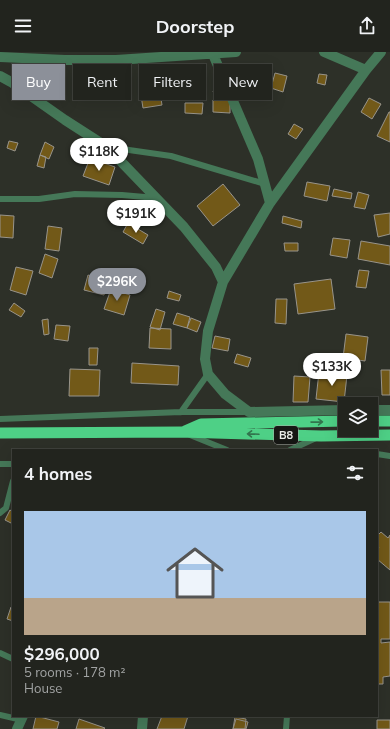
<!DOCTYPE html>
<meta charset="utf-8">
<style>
body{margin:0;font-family:Mulish,sans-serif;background:#2e302b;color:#f1f3f6;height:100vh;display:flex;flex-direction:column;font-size:15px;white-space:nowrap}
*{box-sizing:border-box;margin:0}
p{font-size:13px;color:#a2a4a4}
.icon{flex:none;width:22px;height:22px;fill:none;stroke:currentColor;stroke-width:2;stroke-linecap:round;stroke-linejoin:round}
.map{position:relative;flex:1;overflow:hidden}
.sheet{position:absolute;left:12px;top:397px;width:366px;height:268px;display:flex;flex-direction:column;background:#22241e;border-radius:0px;box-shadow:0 4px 16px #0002,0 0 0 1px #3f413c}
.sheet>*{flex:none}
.top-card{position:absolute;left:12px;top:12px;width:366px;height:36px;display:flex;gap:8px}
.controls{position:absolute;left:338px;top:345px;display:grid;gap:8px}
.controls a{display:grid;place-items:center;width:40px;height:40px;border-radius:0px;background:#22241e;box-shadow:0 4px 16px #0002,0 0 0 1px #3f413c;font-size:20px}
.price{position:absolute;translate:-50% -34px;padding:0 9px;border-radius:14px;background:#fff;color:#222;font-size:13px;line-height:26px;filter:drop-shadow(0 1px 2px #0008)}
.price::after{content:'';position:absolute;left:50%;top:24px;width:12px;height:9px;margin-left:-6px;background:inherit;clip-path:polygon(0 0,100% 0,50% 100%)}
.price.current{background:#8c9099;color:#fff}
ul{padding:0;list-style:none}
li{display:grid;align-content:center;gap:8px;height:212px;padding:0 12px}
li span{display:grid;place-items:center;height:124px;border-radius:0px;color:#555}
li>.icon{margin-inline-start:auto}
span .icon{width:72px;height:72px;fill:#fffc;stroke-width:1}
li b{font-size:17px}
h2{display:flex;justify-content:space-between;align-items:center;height:48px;padding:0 12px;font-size:17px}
.chip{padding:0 14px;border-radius:0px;background:#22241e;box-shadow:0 4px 16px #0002,0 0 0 1px #3f413c;font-size:14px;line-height:36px}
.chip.current{background:#8c9099;color:#fff}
header{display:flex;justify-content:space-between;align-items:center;height:52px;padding:0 12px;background:#22241e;font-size:18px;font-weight:700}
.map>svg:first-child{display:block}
</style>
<header><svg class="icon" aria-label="menu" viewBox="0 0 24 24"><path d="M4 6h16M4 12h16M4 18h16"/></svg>Doorstep<svg class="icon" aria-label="share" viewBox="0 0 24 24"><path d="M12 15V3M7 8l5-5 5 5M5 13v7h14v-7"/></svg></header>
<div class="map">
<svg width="390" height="677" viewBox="0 0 390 677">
<rect width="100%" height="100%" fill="#2d3028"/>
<path fill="#725918" stroke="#98948b" d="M240,16L245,32L236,35L231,19Z
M275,21L287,24L283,40L271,36Z
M319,22L327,23L325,33L317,31Z
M158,28L162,53L143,56L139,31Z
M224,35L226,41L215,44L213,39Z
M184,36H200V44H184Z
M369,46L381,52L372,67L361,60Z
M213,48H230V61L213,60Z
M185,51H203L202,62L185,61Z
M389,60H390V90L377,84Z
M294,72L303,77L296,87L288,82Z
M9,89L18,91L15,99L7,96Z
M45,90L54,95L49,107L40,103Z
M40,103L46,105L44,116L37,114Z
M90,106L115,115L109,133L83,124Z
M307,130L330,134L327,149L304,144Z
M223,132L240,153L213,174L197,154Z
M334,137L352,141L351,147L332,144Z
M358,140L369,143L365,157L354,155Z
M390,161V182L378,185L374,163Z
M0,163L14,164L13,186L0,185Z
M283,164L302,169L301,176L282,171Z
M128,171L148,183L143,192L123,180Z
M48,174L62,176L59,199L45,197Z
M333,186L350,188L347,206L330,203Z
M361,189L390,194V213L358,207Z
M284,191H298V199H285Z
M45,202L58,207L52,226L39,221Z
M16,215L33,219L26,243L10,238Z
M359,218L369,219L366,236L356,235Z
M88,223L108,229L104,243L84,238Z
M331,227L335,257L298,262L294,232Z
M111,237L130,243L124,263L104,257Z
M169,239L181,243L179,249L167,246Z
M276,247H287L286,272L275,271Z
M14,251L25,259L21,265L9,258Z
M156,257L165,260L160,278L150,275Z
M177,261L190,265L187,276L173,272Z
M191,266L201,270L197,280L187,276Z
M48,267L49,282L44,283L42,268Z
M56,273L70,274L68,289L54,287Z
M150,276L171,277V297L149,296Z
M346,282L368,285L365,309L343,306Z
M215,284L230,287L228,299L212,296Z
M89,296H98L97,313H89Z
M237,302L251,306L248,315L234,311Z
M132,311L179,314L178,333L131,331Z
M70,317L100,318L99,344H69Z
M381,318H390V343H382Z
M319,320L347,323L344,350L316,347Z
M294,324L310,325L308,350H293Z
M10,458L13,460V472L5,468Z
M381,480L388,486L390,483V518L377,507V498L379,495L377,493V484Z
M377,550H390V587H381V591L390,590V624L383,625V632H377Z
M11,555H13V569L7,567Z
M36,664L59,670L57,677H33Z
M162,664H188L184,677H157Z
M235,665L246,667L245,677H233Z
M79,667L105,676L104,677H76Z
M236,667L248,670L246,677H233Z
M377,668H390V677H377Z"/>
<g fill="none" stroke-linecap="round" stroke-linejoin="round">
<path stroke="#457858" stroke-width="6" d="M108,95L171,104L265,132
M0,147H39L75,142L122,143L156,146
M181,360L208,322
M0,367L181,360H247
M190,383L227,398
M290,398L316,386
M377,402L390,404
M0,412H13
M0,461L6,456L13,429
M0,601L13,607
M0,663L22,668
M286,677L287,664"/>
<path stroke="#457858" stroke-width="10" d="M212,0L258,107L270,151
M324,0L366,18
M0,5L65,8H116L236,0
M0,24L11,30L65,68L107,95L184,175L216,215L223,230
M345,358L249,360L225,342L208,322L205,307L208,279L223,230L270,151L366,18L381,0
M371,358H390
M17,677L23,664
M142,677L143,664"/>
<path stroke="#4ed086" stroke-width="11" d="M371,369H390
M185,379L201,372L345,369
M0,381L182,380L321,384L390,383"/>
</g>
<defs><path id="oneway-shaft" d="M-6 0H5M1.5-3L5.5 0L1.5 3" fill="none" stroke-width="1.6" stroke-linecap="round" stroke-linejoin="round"/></defs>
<g stroke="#32744d">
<use href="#oneway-shaft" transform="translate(317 370) rotate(-1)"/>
<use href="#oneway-shaft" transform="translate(253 382) rotate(-178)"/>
</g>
<g text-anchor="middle" stroke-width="3" stroke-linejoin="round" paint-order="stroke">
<rect fill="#161714" stroke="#acaeaa" stroke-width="1" x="274" y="374" width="24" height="18" rx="3"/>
<g font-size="11" font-weight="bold" fill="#edefea">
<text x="286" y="387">B8</text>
</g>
</g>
</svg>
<div class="controls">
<a><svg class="icon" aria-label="layers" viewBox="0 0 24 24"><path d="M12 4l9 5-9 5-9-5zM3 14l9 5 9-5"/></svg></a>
</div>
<b class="price" style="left:99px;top:120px">$118K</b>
<b class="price" style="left:136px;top:182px">$191K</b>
<b class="price current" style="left:117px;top:250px">$296K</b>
<b class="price" style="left:332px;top:335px">$133K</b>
<div class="top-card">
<a class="chip current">Buy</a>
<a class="chip">Rent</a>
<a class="chip">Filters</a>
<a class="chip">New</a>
</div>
<section class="sheet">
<h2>4 homes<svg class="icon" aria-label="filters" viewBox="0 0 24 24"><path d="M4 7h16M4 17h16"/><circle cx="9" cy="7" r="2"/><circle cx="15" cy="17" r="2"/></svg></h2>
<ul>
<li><span style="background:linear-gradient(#a9c7e8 70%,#b9a48a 0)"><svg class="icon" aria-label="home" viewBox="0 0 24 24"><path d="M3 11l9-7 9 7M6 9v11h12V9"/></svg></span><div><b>$296,000</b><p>5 rooms · 178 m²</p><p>House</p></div></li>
</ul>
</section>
</div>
